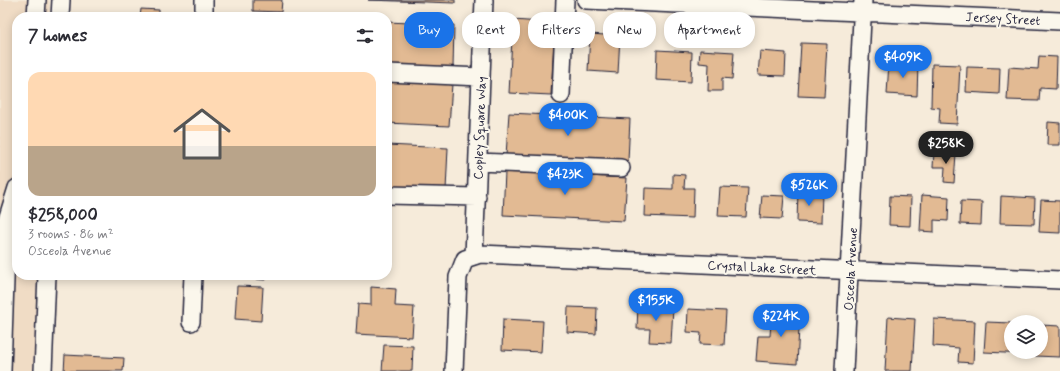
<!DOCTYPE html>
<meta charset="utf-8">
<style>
body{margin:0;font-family:Mynerve,sans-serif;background:#f7f7f7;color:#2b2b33;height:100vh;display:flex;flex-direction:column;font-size:15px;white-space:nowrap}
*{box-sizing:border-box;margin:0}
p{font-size:13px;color:#7c7c81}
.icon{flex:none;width:22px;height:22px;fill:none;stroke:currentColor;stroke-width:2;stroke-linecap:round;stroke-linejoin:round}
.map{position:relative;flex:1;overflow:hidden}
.sheet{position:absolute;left:12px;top:12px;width:380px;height:268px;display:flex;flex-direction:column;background:#fff;border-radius:16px;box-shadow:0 2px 10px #0003}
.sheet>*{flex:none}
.banner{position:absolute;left:404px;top:12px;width:380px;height:36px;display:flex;gap:8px}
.tools{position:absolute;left:1004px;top:315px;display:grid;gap:8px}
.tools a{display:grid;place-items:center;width:44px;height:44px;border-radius:50%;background:#fff;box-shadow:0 2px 10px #0003;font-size:20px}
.price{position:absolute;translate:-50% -34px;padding:0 9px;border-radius:14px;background:#1a73e8;color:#fff;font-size:13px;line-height:26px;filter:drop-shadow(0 1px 2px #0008)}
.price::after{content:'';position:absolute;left:50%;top:24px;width:12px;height:9px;margin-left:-6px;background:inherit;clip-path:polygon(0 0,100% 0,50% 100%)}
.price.selected{background:#222;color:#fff}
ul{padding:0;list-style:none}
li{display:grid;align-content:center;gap:8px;height:212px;padding:0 16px}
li+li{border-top:1px solid #e1e1e2}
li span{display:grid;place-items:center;height:124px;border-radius:12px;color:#555}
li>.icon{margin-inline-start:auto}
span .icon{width:72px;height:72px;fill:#fffc;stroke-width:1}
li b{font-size:17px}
h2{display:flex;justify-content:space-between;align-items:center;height:48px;padding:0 16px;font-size:17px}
.chip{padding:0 14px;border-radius:16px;background:#fff;box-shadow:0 2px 10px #0003;font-size:14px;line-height:36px}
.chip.selected{background:#1a73e8;color:#fff}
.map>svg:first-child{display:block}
</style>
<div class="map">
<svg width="1060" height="371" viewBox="0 0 1060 371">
<rect width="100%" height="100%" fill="#f6ebda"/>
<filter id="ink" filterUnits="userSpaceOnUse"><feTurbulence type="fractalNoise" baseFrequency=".025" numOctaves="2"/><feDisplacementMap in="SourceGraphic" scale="8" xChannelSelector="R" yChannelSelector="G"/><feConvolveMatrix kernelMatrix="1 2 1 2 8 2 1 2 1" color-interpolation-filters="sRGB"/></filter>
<g filter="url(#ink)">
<path fill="#f0dcc5" d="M0,0H49V17H17V275H37L33,371H0Z"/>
<path fill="#e2ba93" stroke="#22223b" d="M253,0H282L281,12L253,11Z
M368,0H455V3Z
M141,9L159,10V17H140Z
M513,20L555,23L551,95L509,93Z
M387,22L454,25L453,68L387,65Z
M590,34L620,36L618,73L588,71Z
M801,43L827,44L824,97L798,96Z
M657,50L692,52L691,82L656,80Z
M700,50L734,52L732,79L722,78V91H708L709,64L699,63Z
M760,51L786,53L785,76L758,75Z
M1039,56L1057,57L1056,89L1040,88L1039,101L1007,100L1009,67L1038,69Z
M889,62L918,63L917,96L887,94Z
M932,64L960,65L957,124L939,123L940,108L931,107Z
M967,67L1000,68L999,94L966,92Z
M387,81L452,84L449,126L387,123Z
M509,113L630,119L628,161L506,155Z
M1048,122L1060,123V145H1047Z
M387,145L448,148L446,190L387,187Z
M934,152L956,153L954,183L944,182L945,167H933Z
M505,172L627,178L624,221L503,215Z
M673,174L685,175L684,188H694L693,218L644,216L645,188L673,189Z
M720,187L748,188L746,217L718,216Z
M798,191L822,193L821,223L797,222Z
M762,195L784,196L782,219L760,218Z
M922,195L949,197L948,221L934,220V232L920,231Z
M890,196L911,197L910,226L889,225Z
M1001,196L1035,198L1034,224L1000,223Z
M1041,200L1060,201V233L1039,232Z
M961,201L982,202L981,225L960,224Z
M237,275H266V280L237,278Z
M237,286L263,287L261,321L235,319Z
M371,287L396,289L395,306L414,307L412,337L356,334L358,304L371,305Z
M638,305L673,307L671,343L649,342L650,329H637Z
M568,307L597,308L596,334L567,332Z
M772,308L800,310L797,364L756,361L758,336H770Z
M688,309L726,311L724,345L700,344L701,333L687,332Z
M888,317L915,319L912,371H885Z
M503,319L543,321L541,352L502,350Z
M934,319L975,321L973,363L958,362L959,348L933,346Z
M986,322L1011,323V352H1026V354L984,352Z
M1041,325L1060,326V357L1035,356V352H1041Z
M384,345L413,346L412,371H382Z
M65,355L124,358L123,371H64Z"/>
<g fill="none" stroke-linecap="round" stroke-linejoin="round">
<defs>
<path id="minor" d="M586,0L1060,21
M36,17L37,0
M60,17L61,0
M204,17V0
M387,73L481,77
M561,95L565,0
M478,162L621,168
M387,195L477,197
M474,256L484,0
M191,322L193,275
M2,371L7,220L17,188
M43,371L47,275
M454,371L458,277L465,259L480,254L1060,280
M844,371L863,0"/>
</defs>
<use href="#minor" stroke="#22223b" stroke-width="20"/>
<use href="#minor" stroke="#fbf7ec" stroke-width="17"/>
</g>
</g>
<g text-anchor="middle" stroke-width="4" stroke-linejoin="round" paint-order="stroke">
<g font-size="13" fill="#22223b" stroke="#fbf7ec">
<text transform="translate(1003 18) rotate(3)" y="5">Jersey Street</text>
<text transform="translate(479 128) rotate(-88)" y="5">Copley Square Way</text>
<text transform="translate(762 267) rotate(3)" y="5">Crystal Lake Street</text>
<text transform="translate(850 269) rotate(-87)" y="5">Osceola Avenue</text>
</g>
</g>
</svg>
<div class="tools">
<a><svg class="icon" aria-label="layers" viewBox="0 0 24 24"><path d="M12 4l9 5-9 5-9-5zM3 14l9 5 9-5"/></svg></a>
</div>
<b class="price" style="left:903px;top:79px">$409K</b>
<b class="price" style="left:568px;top:137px">$400K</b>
<b class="price selected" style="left:946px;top:165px">$258K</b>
<b class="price" style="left:565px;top:196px">$423K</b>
<b class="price" style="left:809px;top:207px">$526K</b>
<b class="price" style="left:656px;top:322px">$155K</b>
<b class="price" style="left:781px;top:338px">$224K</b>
<div class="banner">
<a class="chip selected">Buy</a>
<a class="chip">Rent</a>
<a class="chip">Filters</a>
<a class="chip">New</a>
<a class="chip">Apartment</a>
</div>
<section class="sheet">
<h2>7 homes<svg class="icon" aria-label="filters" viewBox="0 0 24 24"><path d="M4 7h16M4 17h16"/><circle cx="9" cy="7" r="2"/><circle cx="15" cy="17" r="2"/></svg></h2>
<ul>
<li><span style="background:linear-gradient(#ffd9b3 60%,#b9a48a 0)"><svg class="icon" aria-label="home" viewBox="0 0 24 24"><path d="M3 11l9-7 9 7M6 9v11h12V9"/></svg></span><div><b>$258,000</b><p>3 rooms · 86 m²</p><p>Osceola Avenue</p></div></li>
</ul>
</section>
</div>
